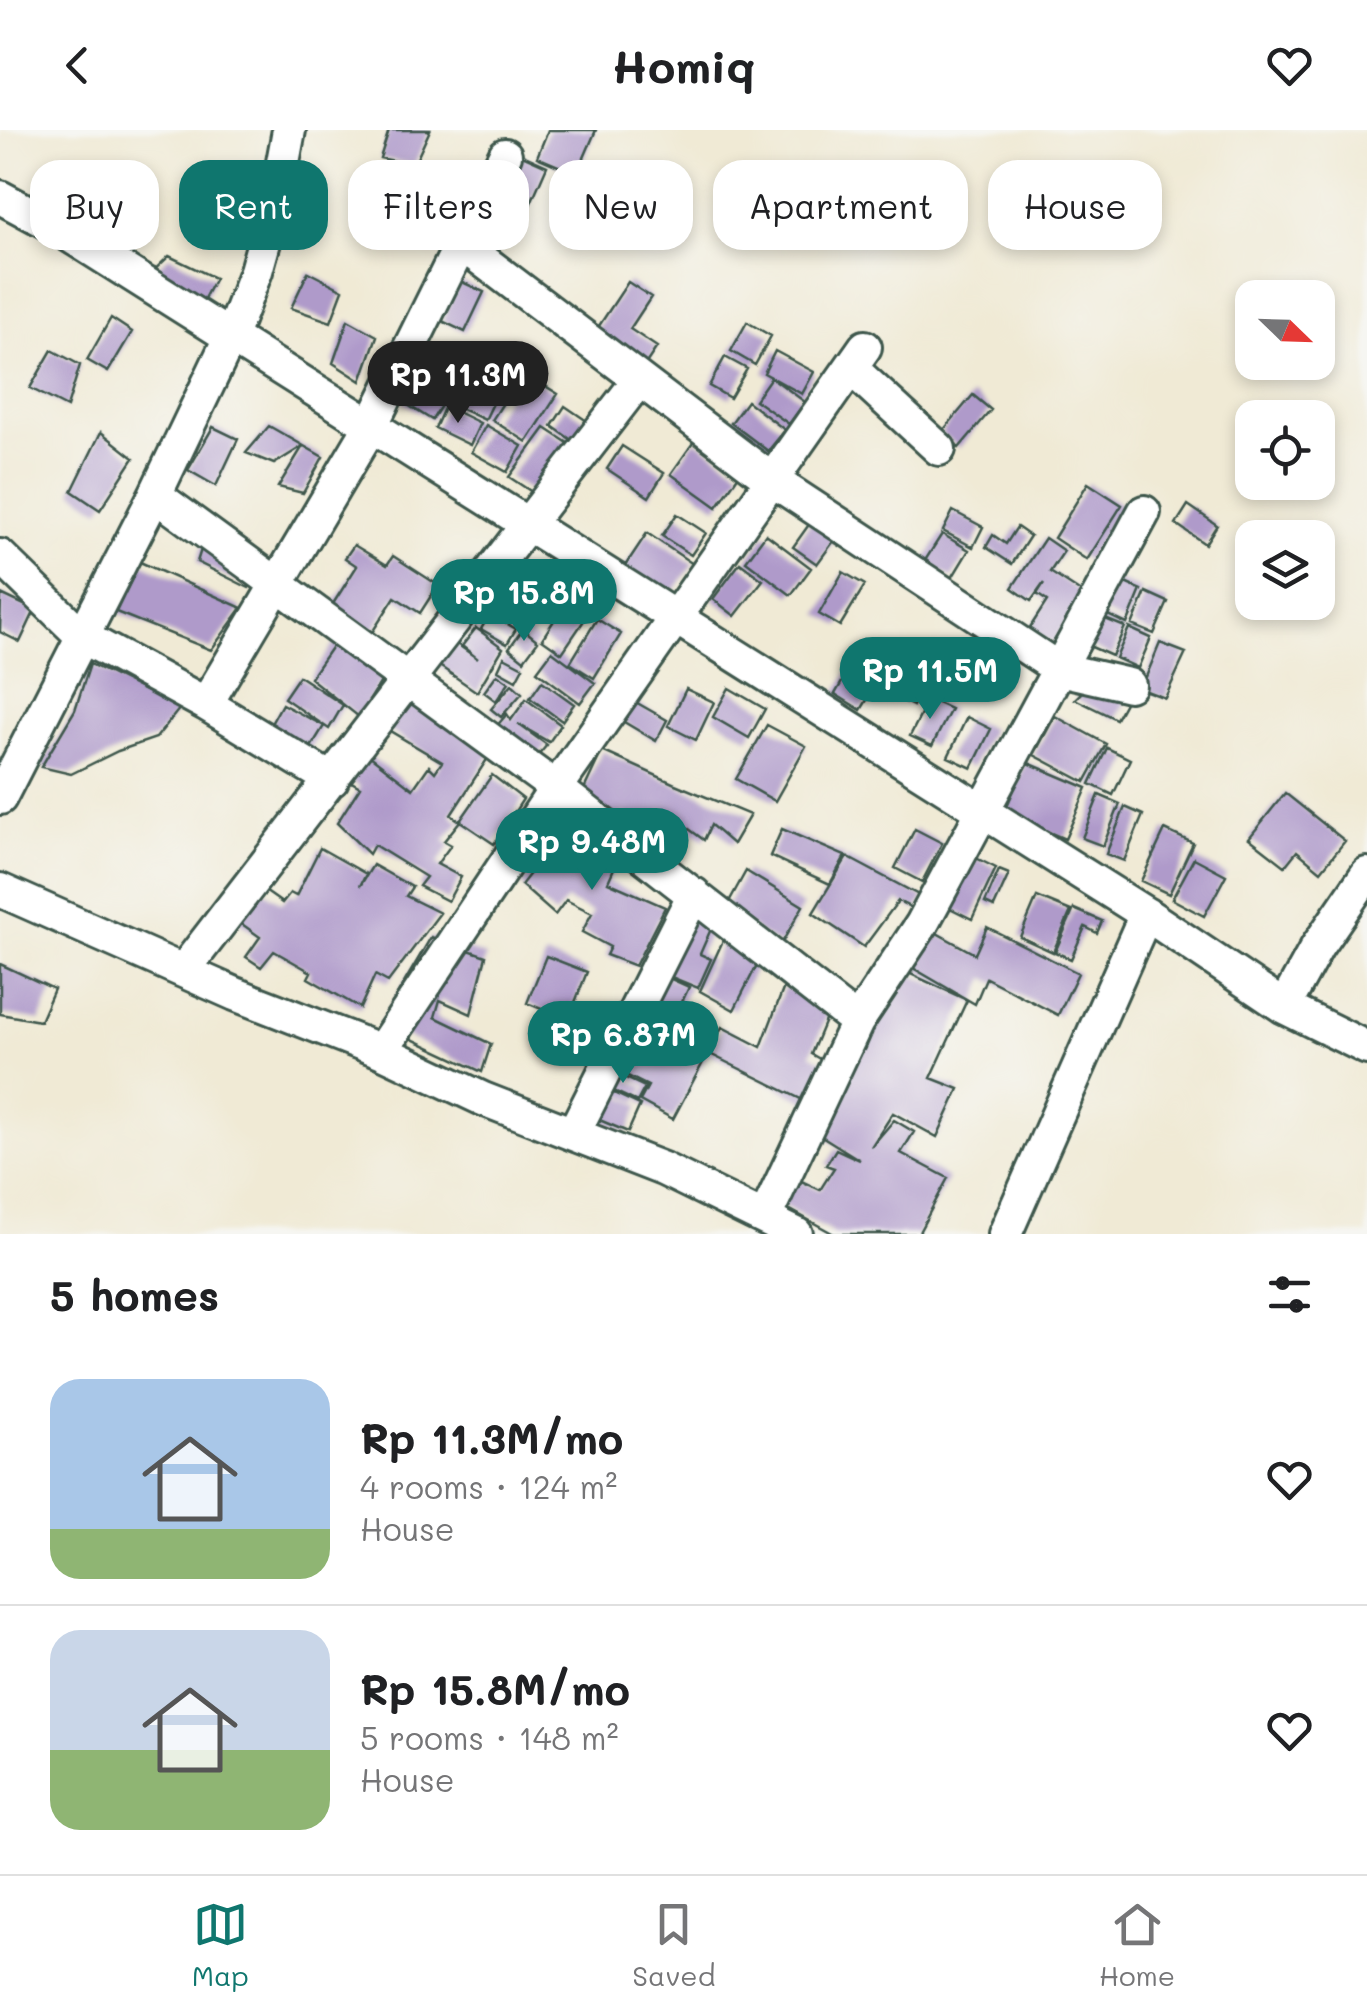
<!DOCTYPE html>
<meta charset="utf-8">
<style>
body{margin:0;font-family:Mali,sans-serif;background:#f2f2f2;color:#202124;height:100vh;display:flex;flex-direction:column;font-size:38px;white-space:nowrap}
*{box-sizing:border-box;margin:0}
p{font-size:32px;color:#757577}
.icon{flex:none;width:55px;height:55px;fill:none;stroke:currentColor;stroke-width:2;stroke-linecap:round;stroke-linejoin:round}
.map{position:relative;height:1104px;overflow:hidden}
.drawer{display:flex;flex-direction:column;background:#fff;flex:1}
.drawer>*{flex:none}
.banner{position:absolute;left:30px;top:30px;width:1308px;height:90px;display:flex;gap:20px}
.needle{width:65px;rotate:113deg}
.fabs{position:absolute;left:1235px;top:150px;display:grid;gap:20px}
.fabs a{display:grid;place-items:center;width:100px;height:100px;border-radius:20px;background:#fff;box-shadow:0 5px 15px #0003;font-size:50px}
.price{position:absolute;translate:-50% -85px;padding:0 22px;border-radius:35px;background:#0f766e;color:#fff;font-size:32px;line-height:65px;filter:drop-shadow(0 2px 5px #0008)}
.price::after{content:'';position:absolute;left:50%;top:60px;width:30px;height:22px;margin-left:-15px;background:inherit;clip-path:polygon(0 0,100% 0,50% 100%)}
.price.active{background:#222;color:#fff}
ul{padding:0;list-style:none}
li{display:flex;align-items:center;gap:30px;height:250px;padding:0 50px}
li+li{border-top:2px solid #e0e0e0}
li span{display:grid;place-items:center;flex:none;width:280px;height:200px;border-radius:30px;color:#555}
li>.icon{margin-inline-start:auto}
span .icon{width:120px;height:120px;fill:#fffc;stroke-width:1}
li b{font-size:42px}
h2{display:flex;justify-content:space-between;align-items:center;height:120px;padding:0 50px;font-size:42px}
.pill{padding:0 35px;border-radius:30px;background:#fff;box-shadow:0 5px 15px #0003;font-size:35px;line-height:90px}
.pill.active{background:#0f766e;color:#fff}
header{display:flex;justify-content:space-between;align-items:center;height:130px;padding:0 50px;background:#fff;font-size:45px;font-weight:800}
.menu{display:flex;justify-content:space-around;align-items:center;height:140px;border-top:2px solid #e0e0e0;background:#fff;font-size:28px;color:#757577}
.menu a{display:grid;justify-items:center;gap:5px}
.menu .active{color:#0f766e}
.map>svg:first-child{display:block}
</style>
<header><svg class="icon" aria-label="back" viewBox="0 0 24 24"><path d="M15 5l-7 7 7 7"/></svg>Homiq<svg class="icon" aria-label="heart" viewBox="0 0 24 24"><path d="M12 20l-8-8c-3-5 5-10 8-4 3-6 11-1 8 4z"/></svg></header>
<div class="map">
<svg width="1367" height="1104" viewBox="0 0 1367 1104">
<rect width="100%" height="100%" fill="#f6f6f2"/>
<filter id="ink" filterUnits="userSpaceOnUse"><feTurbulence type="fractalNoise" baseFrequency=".01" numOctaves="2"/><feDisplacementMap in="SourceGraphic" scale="20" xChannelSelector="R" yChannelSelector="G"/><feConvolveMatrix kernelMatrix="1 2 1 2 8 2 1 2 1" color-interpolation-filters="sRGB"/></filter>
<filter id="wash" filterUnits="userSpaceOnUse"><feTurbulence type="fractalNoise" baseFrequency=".0048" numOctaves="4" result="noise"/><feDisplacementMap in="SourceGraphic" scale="40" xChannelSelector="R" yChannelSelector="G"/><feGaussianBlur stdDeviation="2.25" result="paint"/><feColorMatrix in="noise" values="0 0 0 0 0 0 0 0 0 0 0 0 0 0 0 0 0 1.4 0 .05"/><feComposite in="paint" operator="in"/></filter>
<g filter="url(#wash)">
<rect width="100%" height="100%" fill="#f0ead5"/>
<g id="blocks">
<path fill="#af9aca" d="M389,0H430L414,35L380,28Z
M548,0H596L577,44L537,27Z
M511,20L547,36L516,107L480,91Z
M169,126L215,148L200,176L149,145Z
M308,142L343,160L331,192L291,178Z
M460,151L484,162L465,202L442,191Z
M628,152L651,167L630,199L657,217L641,241L591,208Z
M111,188L132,202L108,242L87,230Z
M348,190L377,206L361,251L333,233Z
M747,192L771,206L755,235L731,221Z
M52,220L80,235L67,277L30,258Z
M775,221L814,242L802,264L764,243Z
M725,227L747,239L730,268L709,256Z
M461,230L504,250L485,290L449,273L459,254L451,250Z
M425,237L454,255L432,290L403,272Z
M523,242L558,264L527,312L492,290Z
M771,247L805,272L789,294L755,270Z
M973,265L991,280L959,318L941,303Z
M747,271L785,300L768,321L731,293Z
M445,276L480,293L470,315L435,298Z
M565,276L587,291L573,311L552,296Z
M486,295L522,316L507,342L471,322Z
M269,296L323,327L303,363L278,357L303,316L274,334L246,323Z
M213,297L238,309L216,356L188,340Z
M545,298L571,315L535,364L509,347Z
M101,302L134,328L100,380L72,361Z
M695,310L741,342L717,377L671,344Z
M622,316L664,343L649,367L607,339Z
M1088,353L1122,375L1087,430L1054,408Z
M1188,375L1217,395L1205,414L1176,394Z
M953,381L983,397L973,417L943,401Z
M677,384L706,403L691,425L662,406Z
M815,386L839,404L817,434L793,417Z
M1017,397L1030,406L1012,434L986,417L993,405L1006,414Z
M647,403L693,434L668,470L623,439Z
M766,404L811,438L791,465L746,431Z
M942,404L969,420L952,448L924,432Z
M1045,408L1064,421L1050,442L1084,464L1052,514L1029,499L1047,471L1037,464L1044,453L1031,471L1012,458Z
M203,413L260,441L249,458L197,432Z
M354,415L387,435L393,426L438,455L420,483L395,467L371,504L331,477L357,436L345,428Z
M140,432L242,478L211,520L116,482Z
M740,433L763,450L735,486L713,469Z
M843,442L865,455L840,496L819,484Z
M1116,449L1141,460L1127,494L1101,482Z
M511,452L535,466L519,494L495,480Z
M1146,462L1168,472L1154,504L1132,495Z
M1,464L35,480L20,512L0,502Z
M566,472L587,486L562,523L542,509Z
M490,484L516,499L507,514L481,499Z
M1093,484L1125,497L1112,526L1080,512Z
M597,489L621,504L594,548L570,533Z
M476,498L503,518L477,562L438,535L454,512L478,529L462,516Z
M1129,498L1151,508L1138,538L1116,528Z
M523,499L538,511L524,530L509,518Z
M335,512L387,542L359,587L310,548Z
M1160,513L1186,523L1165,568L1141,559Z
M552,521L595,553L580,573L537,541Z
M860,521L887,537L861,580L835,564Z
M504,527L523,537L516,550L498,540Z
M90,534L180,578L156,608L118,621L71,644L41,637L75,580Z
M900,542L924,553L913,576L889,564Z
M497,544L509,552L496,571L484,562Z
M299,546L343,575L329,599L284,568Z
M542,551L574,574L562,591L530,568Z
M1092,552L1128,567L1116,589L1075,569Z
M512,554L522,563L501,587L491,579Z
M729,558L765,579L749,608L713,587Z
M686,559L714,572L696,610L668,596Z
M410,562L497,614L451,685L460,691L444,711L451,715L437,734L461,747L448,771L419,756L426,747L374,715L369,724L337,693L360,657L324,636L348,609L413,659L429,636L435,642L442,632L385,598Z
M625,566L667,590L656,611L614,586Z
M526,569L561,595L549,612L518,594L547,615L536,628L495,598L507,584L511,590Z
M929,569L951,579L932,616L910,606Z
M282,574L324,596L308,622L267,601Z
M1055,586L1106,614L1085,652L1034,625Z
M967,587L991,599L972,638L948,627Z
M767,595L806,616L775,671L736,649Z
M1107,618L1130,629L1113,665L1090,654Z
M602,621L675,654L750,685L733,714L711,695L704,710L662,679L656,690L647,684L640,694L623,683L620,689L579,670Z
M1026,632L1087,658L1065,709L1004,683Z
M492,645L523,669L494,714L460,691Z
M1285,663L1345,711L1321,741L1297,721L1285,736L1249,708Z
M1099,665L1120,674L1103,716L1082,708Z
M1125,677L1143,685L1124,731L1106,724Z
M560,687L594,708L585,723L615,736L608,752L665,777L635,836L606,825L610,817L582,802L592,783L566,770L555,785L521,755L539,732L534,728Z
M782,699L845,726L830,754L770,726Z
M915,699L942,713L922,752L895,738Z
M1165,700L1193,713L1169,764L1141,751Z
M320,718L366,744L360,756L373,735L412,757L406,766L440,783L388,852L375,845L360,878L308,848L311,842L274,821L261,837L246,827L260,807L221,779L245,747L282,773L290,763L296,766Z
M847,727L924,768L916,780L898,771L864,817L813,783Z
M976,728L996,738L972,789L940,773L956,740L968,745Z
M1194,728L1226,745L1204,786L1172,769Z
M999,740L1009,744L994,777L985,773Z
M746,741L803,776L780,816L725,779Z
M1037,767L1071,781L1053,822L1020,807Z
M1074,779L1102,791L1097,803L1085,797L1071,829L1055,822Z
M687,780L714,792L700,824L711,829L698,858L659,842Z
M731,793L765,819L734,880L700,861Z
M987,797L1078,843L1058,885L986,848L975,874L913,838L933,801L975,824Z
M431,807L486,826L471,884L440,870L435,887L491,914L482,942L380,894Z
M546,826L587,842L568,890L527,873Z
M0,834L54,859L40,891L0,884Z
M900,839L967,870L931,948L959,959L937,1007L893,983L871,1017L894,990L914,1002L901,1023L948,1048L918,1104H834L778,1073L791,1046L820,1060L834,1038L826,1035L836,1019L860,1030L812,1000L852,913L865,920Z
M658,843L689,857L672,893L641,879Z
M784,857L831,876L811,924L832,936L813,975L708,923L722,897L761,917Z
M631,894L668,912L658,936L673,906L708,923L673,989L640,971L648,956L610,937Z
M609,940L645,957L637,972L601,955Z
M603,958L640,975L628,1002L590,986Z"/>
</g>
</g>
<g filter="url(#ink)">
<use href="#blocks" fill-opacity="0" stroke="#3e574c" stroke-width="2.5"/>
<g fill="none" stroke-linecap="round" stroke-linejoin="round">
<defs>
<path id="minor" d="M0,67L56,97L1146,784L1284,877L1367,918
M460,113L772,350L1059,539L922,794L857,892L765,1087
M851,238L939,319
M155,365L556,658L857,892
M0,426L83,507L206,574L332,650
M1129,555L1059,539L1144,382
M206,574L372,294L505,25
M0,668L155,365L231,206L256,141L277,65L289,0
M0,760L235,864L381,921L483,969L663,1039L796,1104
M183,841L639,250
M1284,877L1317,817L1367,744
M381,921L556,658L865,217
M573,1004L694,764
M1005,1104L1146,784"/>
</defs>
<use href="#minor" stroke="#3e574c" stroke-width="38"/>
<use href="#minor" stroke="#fff" stroke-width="32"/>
</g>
</g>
</svg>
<div class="fabs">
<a><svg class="needle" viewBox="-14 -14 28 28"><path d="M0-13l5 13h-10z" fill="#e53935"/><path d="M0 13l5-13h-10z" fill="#757577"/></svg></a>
<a><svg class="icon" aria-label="locate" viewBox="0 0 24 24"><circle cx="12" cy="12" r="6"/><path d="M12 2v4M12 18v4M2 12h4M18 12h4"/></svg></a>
<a><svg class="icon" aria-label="layers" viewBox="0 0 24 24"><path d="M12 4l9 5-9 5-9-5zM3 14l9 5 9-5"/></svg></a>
</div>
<b class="price active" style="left:458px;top:296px">Rp 11.3M</b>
<b class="price" style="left:524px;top:514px">Rp 15.8M</b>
<b class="price" style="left:930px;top:592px">Rp 11.5M</b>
<b class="price" style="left:592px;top:763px">Rp 9.48M</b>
<b class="price" style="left:623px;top:956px">Rp 6.87M</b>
<div class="banner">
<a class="pill">Buy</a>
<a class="pill active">Rent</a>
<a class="pill">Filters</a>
<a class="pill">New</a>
<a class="pill">Apartment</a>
<a class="pill">House</a>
</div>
</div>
<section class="drawer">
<h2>5 homes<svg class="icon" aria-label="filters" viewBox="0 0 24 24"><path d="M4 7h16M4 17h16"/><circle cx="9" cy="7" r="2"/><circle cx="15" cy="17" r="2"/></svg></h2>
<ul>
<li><span style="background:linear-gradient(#a9c7e8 75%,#8fb573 0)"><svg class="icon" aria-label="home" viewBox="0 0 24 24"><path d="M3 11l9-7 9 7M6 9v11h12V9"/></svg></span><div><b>Rp 11.3M/mo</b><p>4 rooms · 124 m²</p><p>House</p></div><svg class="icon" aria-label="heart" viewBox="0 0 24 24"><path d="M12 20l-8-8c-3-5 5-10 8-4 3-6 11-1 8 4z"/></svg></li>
<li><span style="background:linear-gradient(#c9d6e8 60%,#8fb573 0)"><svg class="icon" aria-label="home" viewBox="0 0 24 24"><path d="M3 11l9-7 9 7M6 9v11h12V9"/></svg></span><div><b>Rp 15.8M/mo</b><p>5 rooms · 148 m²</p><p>House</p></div><svg class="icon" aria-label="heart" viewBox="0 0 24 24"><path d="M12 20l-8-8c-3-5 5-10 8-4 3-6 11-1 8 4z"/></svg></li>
</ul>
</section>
<nav class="menu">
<a class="active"><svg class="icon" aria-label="map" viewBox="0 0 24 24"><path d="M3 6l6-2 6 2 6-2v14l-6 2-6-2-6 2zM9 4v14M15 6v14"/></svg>Map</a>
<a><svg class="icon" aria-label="saved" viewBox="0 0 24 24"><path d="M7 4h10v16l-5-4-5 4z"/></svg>Saved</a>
<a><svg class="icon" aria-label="home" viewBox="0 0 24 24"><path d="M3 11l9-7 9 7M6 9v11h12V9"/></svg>Home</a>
</nav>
